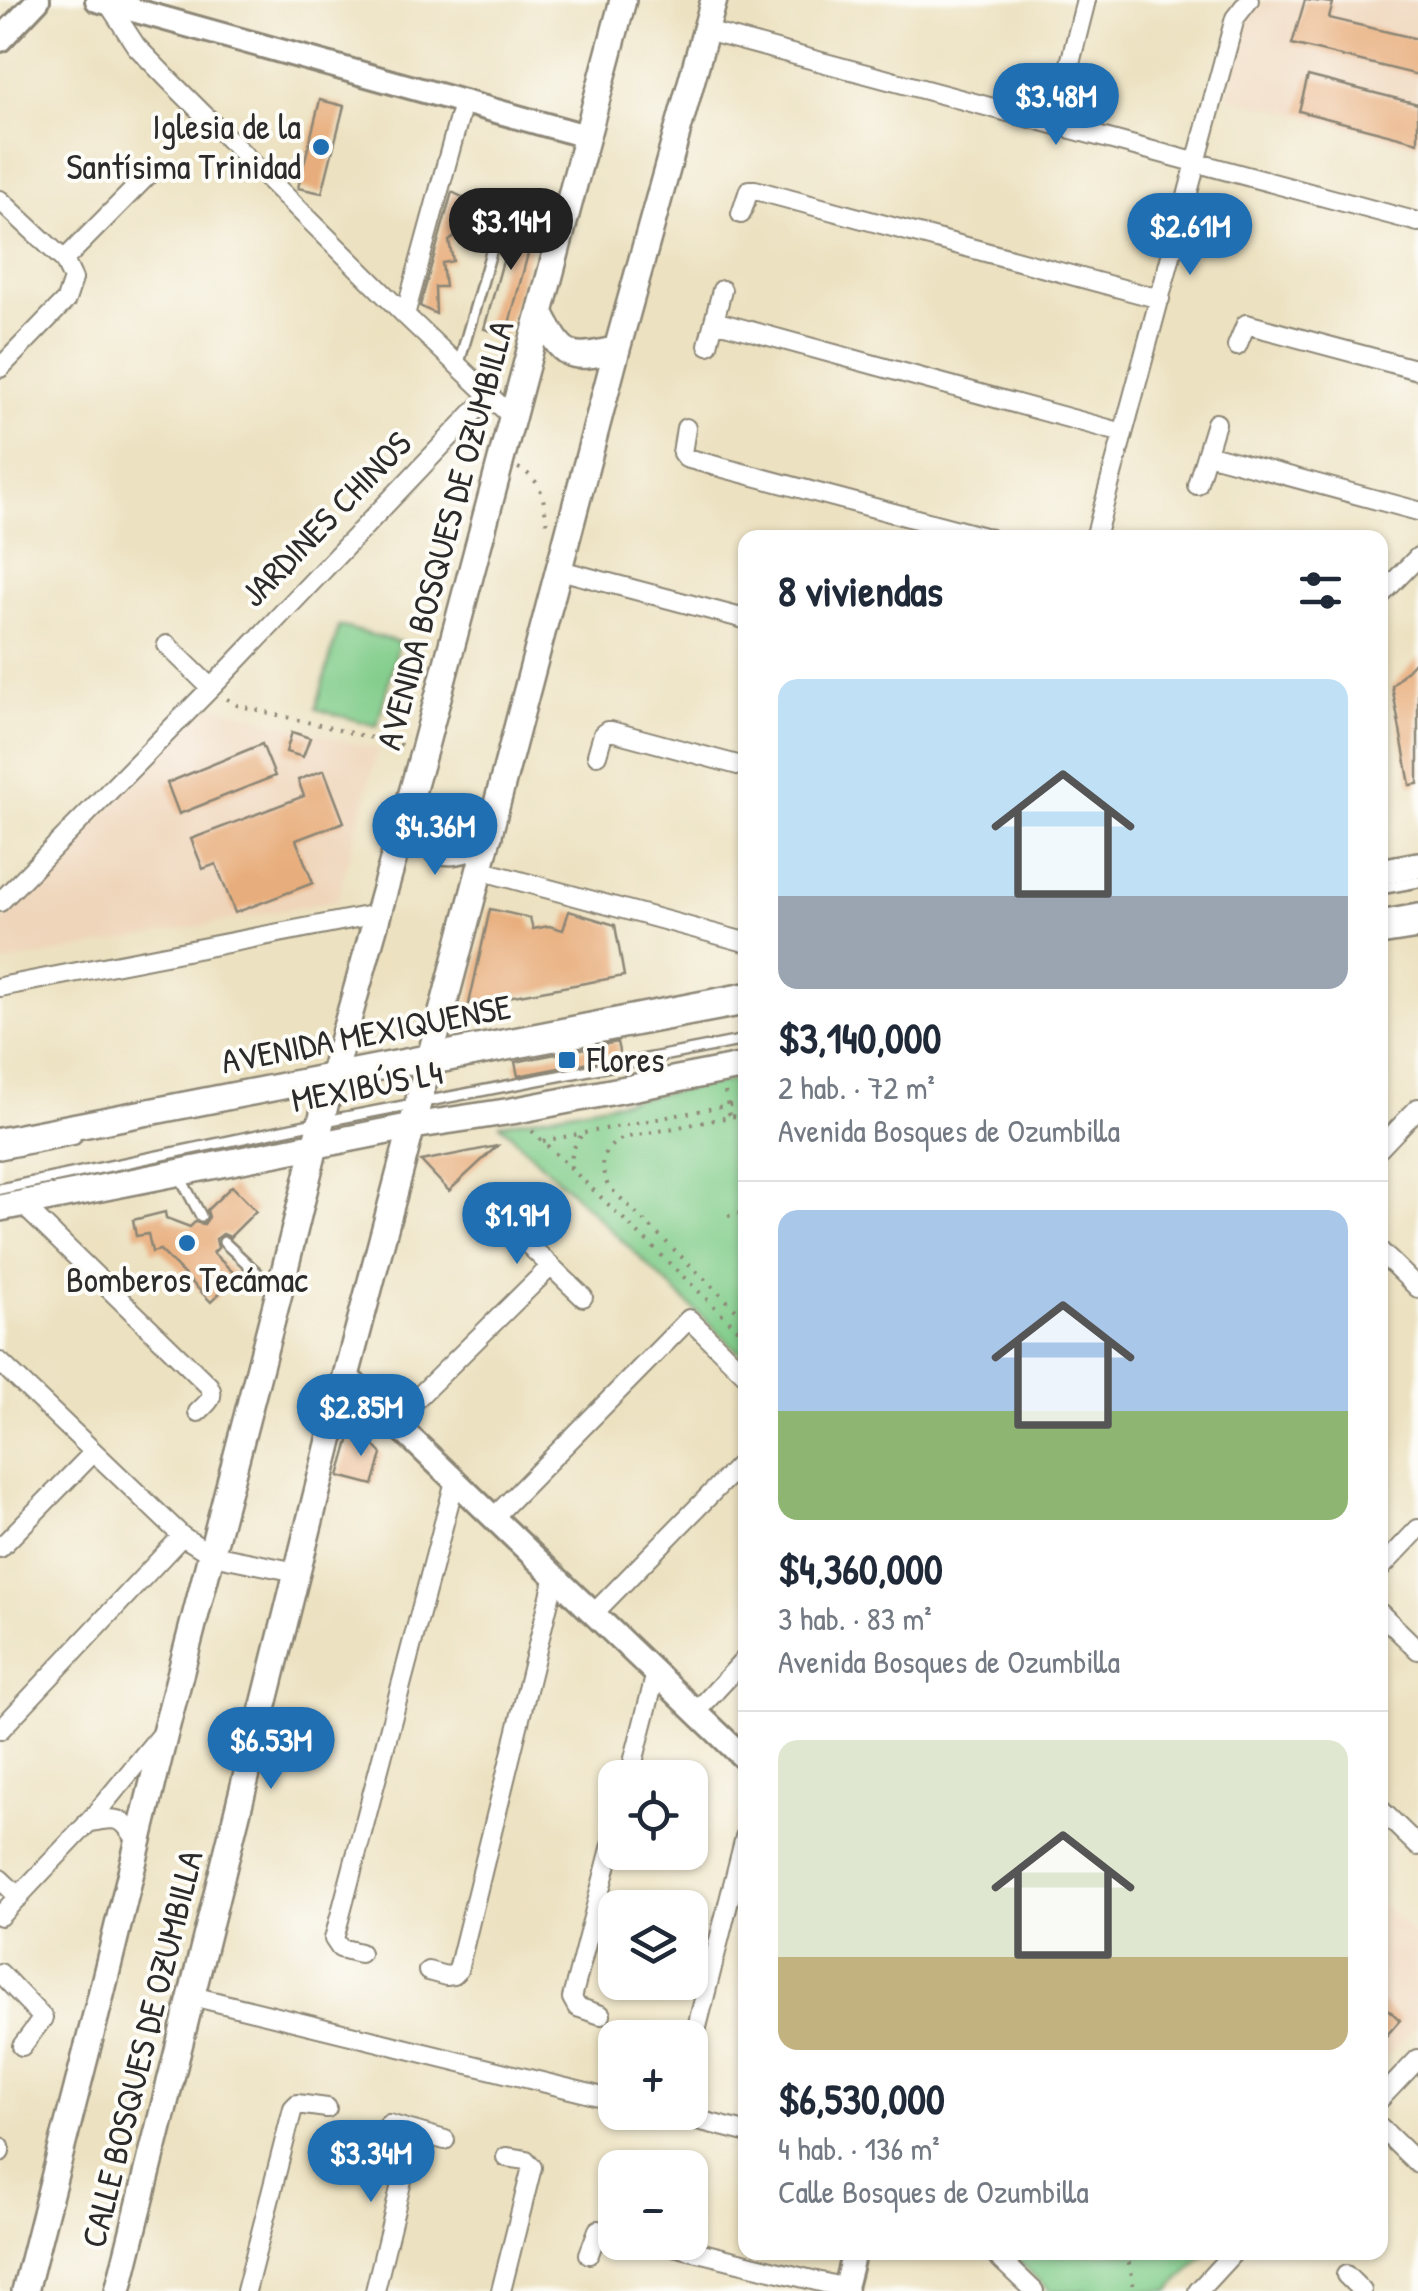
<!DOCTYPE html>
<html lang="es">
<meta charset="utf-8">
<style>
body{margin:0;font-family:"Patrick Hand",sans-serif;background:#f2f2f3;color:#1f2937;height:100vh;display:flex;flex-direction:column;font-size:38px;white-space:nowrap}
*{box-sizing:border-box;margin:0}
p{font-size:32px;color:#747a83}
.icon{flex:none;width:55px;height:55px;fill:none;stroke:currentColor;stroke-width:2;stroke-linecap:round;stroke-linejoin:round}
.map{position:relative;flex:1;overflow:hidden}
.panel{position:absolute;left:738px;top:530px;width:650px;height:1730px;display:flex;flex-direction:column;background:#fff;border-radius:20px;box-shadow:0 2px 8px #0004}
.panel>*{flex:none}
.fabs{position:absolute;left:598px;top:1760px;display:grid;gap:20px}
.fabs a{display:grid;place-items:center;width:110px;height:110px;border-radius:20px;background:#fff;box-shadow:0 2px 8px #0004;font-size:50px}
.price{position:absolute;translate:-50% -85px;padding:0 22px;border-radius:35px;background:#1f6fb2;color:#fff;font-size:32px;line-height:65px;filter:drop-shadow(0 2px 5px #0008)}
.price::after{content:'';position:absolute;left:50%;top:60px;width:30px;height:22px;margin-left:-15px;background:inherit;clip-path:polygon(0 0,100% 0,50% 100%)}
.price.on{background:#222;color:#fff}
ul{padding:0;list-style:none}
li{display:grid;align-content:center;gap:20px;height:530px;padding:0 40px}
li+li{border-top:2px solid #e0e1e3}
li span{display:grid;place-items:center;height:310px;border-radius:20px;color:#555}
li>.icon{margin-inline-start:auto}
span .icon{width:180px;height:180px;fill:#fffc;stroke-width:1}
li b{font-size:42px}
h2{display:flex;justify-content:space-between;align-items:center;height:120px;padding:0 40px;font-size:42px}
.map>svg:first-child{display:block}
</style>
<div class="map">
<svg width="1418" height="2291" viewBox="0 0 1418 2291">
<rect width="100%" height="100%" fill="#fdfcf7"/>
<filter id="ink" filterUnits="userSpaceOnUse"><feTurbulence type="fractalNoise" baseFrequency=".01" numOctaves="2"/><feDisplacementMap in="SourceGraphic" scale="20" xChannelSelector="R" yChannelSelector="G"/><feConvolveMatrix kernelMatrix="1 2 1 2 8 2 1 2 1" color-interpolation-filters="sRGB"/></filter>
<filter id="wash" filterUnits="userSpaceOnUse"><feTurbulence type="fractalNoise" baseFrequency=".0048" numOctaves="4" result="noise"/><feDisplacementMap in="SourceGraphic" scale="40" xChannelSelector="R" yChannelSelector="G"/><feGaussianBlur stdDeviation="2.25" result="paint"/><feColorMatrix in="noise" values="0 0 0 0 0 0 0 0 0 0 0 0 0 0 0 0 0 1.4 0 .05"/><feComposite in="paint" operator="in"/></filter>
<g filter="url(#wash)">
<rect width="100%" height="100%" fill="#ece1c0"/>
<path fill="#efd6bb" d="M1266,0H1418V146L1228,96L1249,16Z
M208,704L378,750L337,900L0,964V924Z
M1380,1903L1418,1939V2024L1380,2064Z"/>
<path fill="#82cd8b" stroke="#567c5b" stroke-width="2.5" d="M339,626L399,642L377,726L316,709Z
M745,1078V1358L500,1124Z
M1010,2253H1207L1169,2291H1050Z"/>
<g id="blocks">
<path fill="#e8ad7b" d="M1305,0L1333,3L1329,18L1418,39V75L1292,44Z
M1308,76L1418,104V142L1299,111Z
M320,100L344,106L322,193L298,188Z
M452,192L468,200L473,211L456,236L449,241L453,261L442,263L445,287H435L436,314L420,306Z
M517,211L538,217L506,335L484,329Z
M1418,658V784L1410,785L1392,686Z
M292,732L310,738L303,757L286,752Z
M262,744L275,776L179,814L167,783Z
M324,770L344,822L296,840L313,883L235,913L216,864L203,869L191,839L304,796L298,780Z
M490,909L530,918L533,929L549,926L563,930L569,911L615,925L624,976L469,1004Z
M617,1042L620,1056L518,1076L515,1062Z
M497,1146L449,1191L421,1161Z
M232,1186L256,1211L230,1237L223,1234L216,1239L218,1248L213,1253L237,1276L211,1302L160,1250L152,1252L148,1234L136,1236L133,1220L165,1212L166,1218L190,1227L195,1222L204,1224L209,1217L207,1210Z
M354,1424L382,1454L373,1485L339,1476Z
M1380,2002L1400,2020L1380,2043Z"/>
</g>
</g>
<g filter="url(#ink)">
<use href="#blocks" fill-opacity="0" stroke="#8c8676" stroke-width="2.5"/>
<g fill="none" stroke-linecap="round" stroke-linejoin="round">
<defs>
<path id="service" d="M459,363L506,200L564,216
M1380,889L1418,882
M1380,916L1418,909
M428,1070L745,1010
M0,1154L75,1139
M179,1175L201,1216
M0,1189L320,1122L745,1040
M224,1242L277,1291"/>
<path id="minor" d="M108,3L136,46L168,79L405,315L512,417
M706,31L1418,222
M1055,123L1086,0
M0,200L64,260L73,279L66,300L0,368
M741,214L749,190H755L1160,299
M64,260L152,171
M405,315L463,103
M714,321L1123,433
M708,345L722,290
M1237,346L1246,324L1418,370
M686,428L682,453L686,458L988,538
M1207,454L1418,511
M1197,485L1216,423
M1095,538L1235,18L1249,0
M560,570L745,619
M1380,596L1418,557
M167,645L211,688
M597,755L603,734L607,731H611L745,767
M479,870L745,942
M0,902L211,688L489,396
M0,987L377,914
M1380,1148L1418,1108
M484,1202L583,1297
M22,1204L209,1386C216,1398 206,1404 198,1412
M1380,1251L1418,1288
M0,1362L182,1536L212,1555L297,1572
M394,1421L551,1266
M494,1517L689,1319L745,1374
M0,1548L93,1453
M1380,1569L1418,1529
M594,1613L745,1459
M1380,1613L1418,1650
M697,1711L745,1659
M0,1730L182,1536
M629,1778L656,1673
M1380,1809L1418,1846
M87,1823C119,1816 122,1816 139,1844
M0,1879L19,1897
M0,1916L87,1824L162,1733
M360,1953L340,1948L334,1939L455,1481
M428,1971L446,1976L453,1975L458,1970L555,1576
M0,1973L43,2018L22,2046
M192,1996L615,2100
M601,2015L577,2007L572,1998L615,1833
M664,2033L692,2037L696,2031L745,1837
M1380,2099L1418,2059
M666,2112L745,2132
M389,2124L445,2140
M1380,2127L1418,2164
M0,2147V2152
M657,2242L845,2288L848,2291
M993,2252L1034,2291
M589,2254L598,2230L615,2233
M1346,2275L1362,2291
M246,2291L293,2108L297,2104L327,2108
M375,2291L414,2131
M501,2291L532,2167L526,2160L506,2157
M1198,2291L1234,2252"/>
<path id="tertiary" d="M97,0L586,136
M0,40L38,0
M346,1376L745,1759
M844,2291L854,2252"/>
<path id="secondary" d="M541,314C563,357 568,362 617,349
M407,814C411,821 415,830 420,837C440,861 468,852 489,836
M1380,872L1418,865
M1380,932L1418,926
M0,1141L745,996
M0,1208L413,1126L512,1111L745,1066
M25,2291L100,1999L166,1729L279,1293L332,1077L424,750L623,0
M118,2291L346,1376L617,349L714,0"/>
</defs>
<use href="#service" stroke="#8c8676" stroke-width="14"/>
<use href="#minor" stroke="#8c8676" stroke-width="22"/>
<use href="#tertiary" stroke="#8c8676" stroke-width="28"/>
<use href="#secondary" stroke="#8c8676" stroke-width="30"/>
<path stroke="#8c8676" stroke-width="4" stroke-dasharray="2.5 8" stroke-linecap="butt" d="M518,468C544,480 544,501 547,527
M227,699L237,705L405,746
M725,1092L730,1117
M745,1114L623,1138C600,1151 598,1161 608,1186L745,1318
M532,1131L745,1336
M543,1141L745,1102
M571,1168C571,1155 573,1146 581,1136
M728,1216L745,1213
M1126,2252L1133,2279V2291"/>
<use href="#service" stroke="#fff" stroke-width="9"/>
<use href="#minor" stroke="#fff" stroke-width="18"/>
<use href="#tertiary" stroke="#fff" stroke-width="22"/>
<use href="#secondary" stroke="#fff" stroke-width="25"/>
</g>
</g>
<g fill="#1f6fb2" stroke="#fdfcf7" stroke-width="4">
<circle cx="321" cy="147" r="10"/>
<rect x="557" y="1050" width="20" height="20" rx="5"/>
<circle cx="187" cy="1243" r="10"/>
</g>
<g text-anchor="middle" stroke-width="8" stroke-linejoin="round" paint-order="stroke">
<g font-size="35" fill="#2b2b2b" stroke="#fdfcf7" text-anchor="end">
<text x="301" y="139">Iglesia de la<tspan x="301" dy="40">Santísima Trinidad</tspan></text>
<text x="587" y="1072" text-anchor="start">Flores</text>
<text x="187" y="1292" text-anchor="middle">Bomberos Tecámac</text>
</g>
<g font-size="35" fill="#2b2b2b" stroke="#fdfcf7">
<text transform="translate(326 519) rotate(-46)" y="12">JARDINES CHINOS</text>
<text transform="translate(445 535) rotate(-75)" y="12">AVENIDA BOSQUES DE OZUMBILLA</text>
<text transform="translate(366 1034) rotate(-11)" y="12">AVENIDA MEXIQUENSE</text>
<text transform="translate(367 1086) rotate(-11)" y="12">MEXIBÚS L4</text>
<text transform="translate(142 2049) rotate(-76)" y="12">CALLE BOSQUES DE OZUMBILLA</text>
</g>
</g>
</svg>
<div class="fabs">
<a><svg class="icon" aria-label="locate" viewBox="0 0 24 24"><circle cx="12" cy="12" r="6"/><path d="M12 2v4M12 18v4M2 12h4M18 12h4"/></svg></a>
<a><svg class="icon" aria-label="layers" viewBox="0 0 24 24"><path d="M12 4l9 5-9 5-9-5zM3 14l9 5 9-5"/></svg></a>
<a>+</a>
<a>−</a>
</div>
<b class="price" style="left:1056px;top:148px">$3.48M</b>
<b class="price on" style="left:511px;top:273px">$3.14M</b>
<b class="price" style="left:1190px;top:278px">$2.61M</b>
<b class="price" style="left:435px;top:878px">$4.36M</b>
<b class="price" style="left:517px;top:1267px">$1.9M</b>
<b class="price" style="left:361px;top:1459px">$2.85M</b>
<b class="price" style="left:271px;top:1792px">$6.53M</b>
<b class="price" style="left:371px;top:2205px">$3.34M</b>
<section class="panel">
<h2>8 viviendas<svg class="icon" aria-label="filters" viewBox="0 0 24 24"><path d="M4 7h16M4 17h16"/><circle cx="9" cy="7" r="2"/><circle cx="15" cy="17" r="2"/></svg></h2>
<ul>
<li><span style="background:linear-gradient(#bfe0f5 70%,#9aa5b1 0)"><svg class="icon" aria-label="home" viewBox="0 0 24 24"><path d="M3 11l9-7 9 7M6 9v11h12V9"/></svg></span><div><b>$3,140,000</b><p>2 hab. · 72 m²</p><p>Avenida Bosques de Ozumbilla</p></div></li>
<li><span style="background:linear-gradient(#a9c7e8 65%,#8fb573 0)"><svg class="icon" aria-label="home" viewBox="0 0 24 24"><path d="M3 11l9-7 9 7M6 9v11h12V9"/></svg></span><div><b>$4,360,000</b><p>3 hab. · 83 m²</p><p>Avenida Bosques de Ozumbilla</p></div></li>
<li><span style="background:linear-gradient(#dfe7d0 70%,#c2b280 0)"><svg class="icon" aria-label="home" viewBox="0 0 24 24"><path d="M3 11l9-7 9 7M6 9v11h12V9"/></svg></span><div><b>$6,530,000</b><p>4 hab. · 136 m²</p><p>Calle Bosques de Ozumbilla</p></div></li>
</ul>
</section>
</div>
